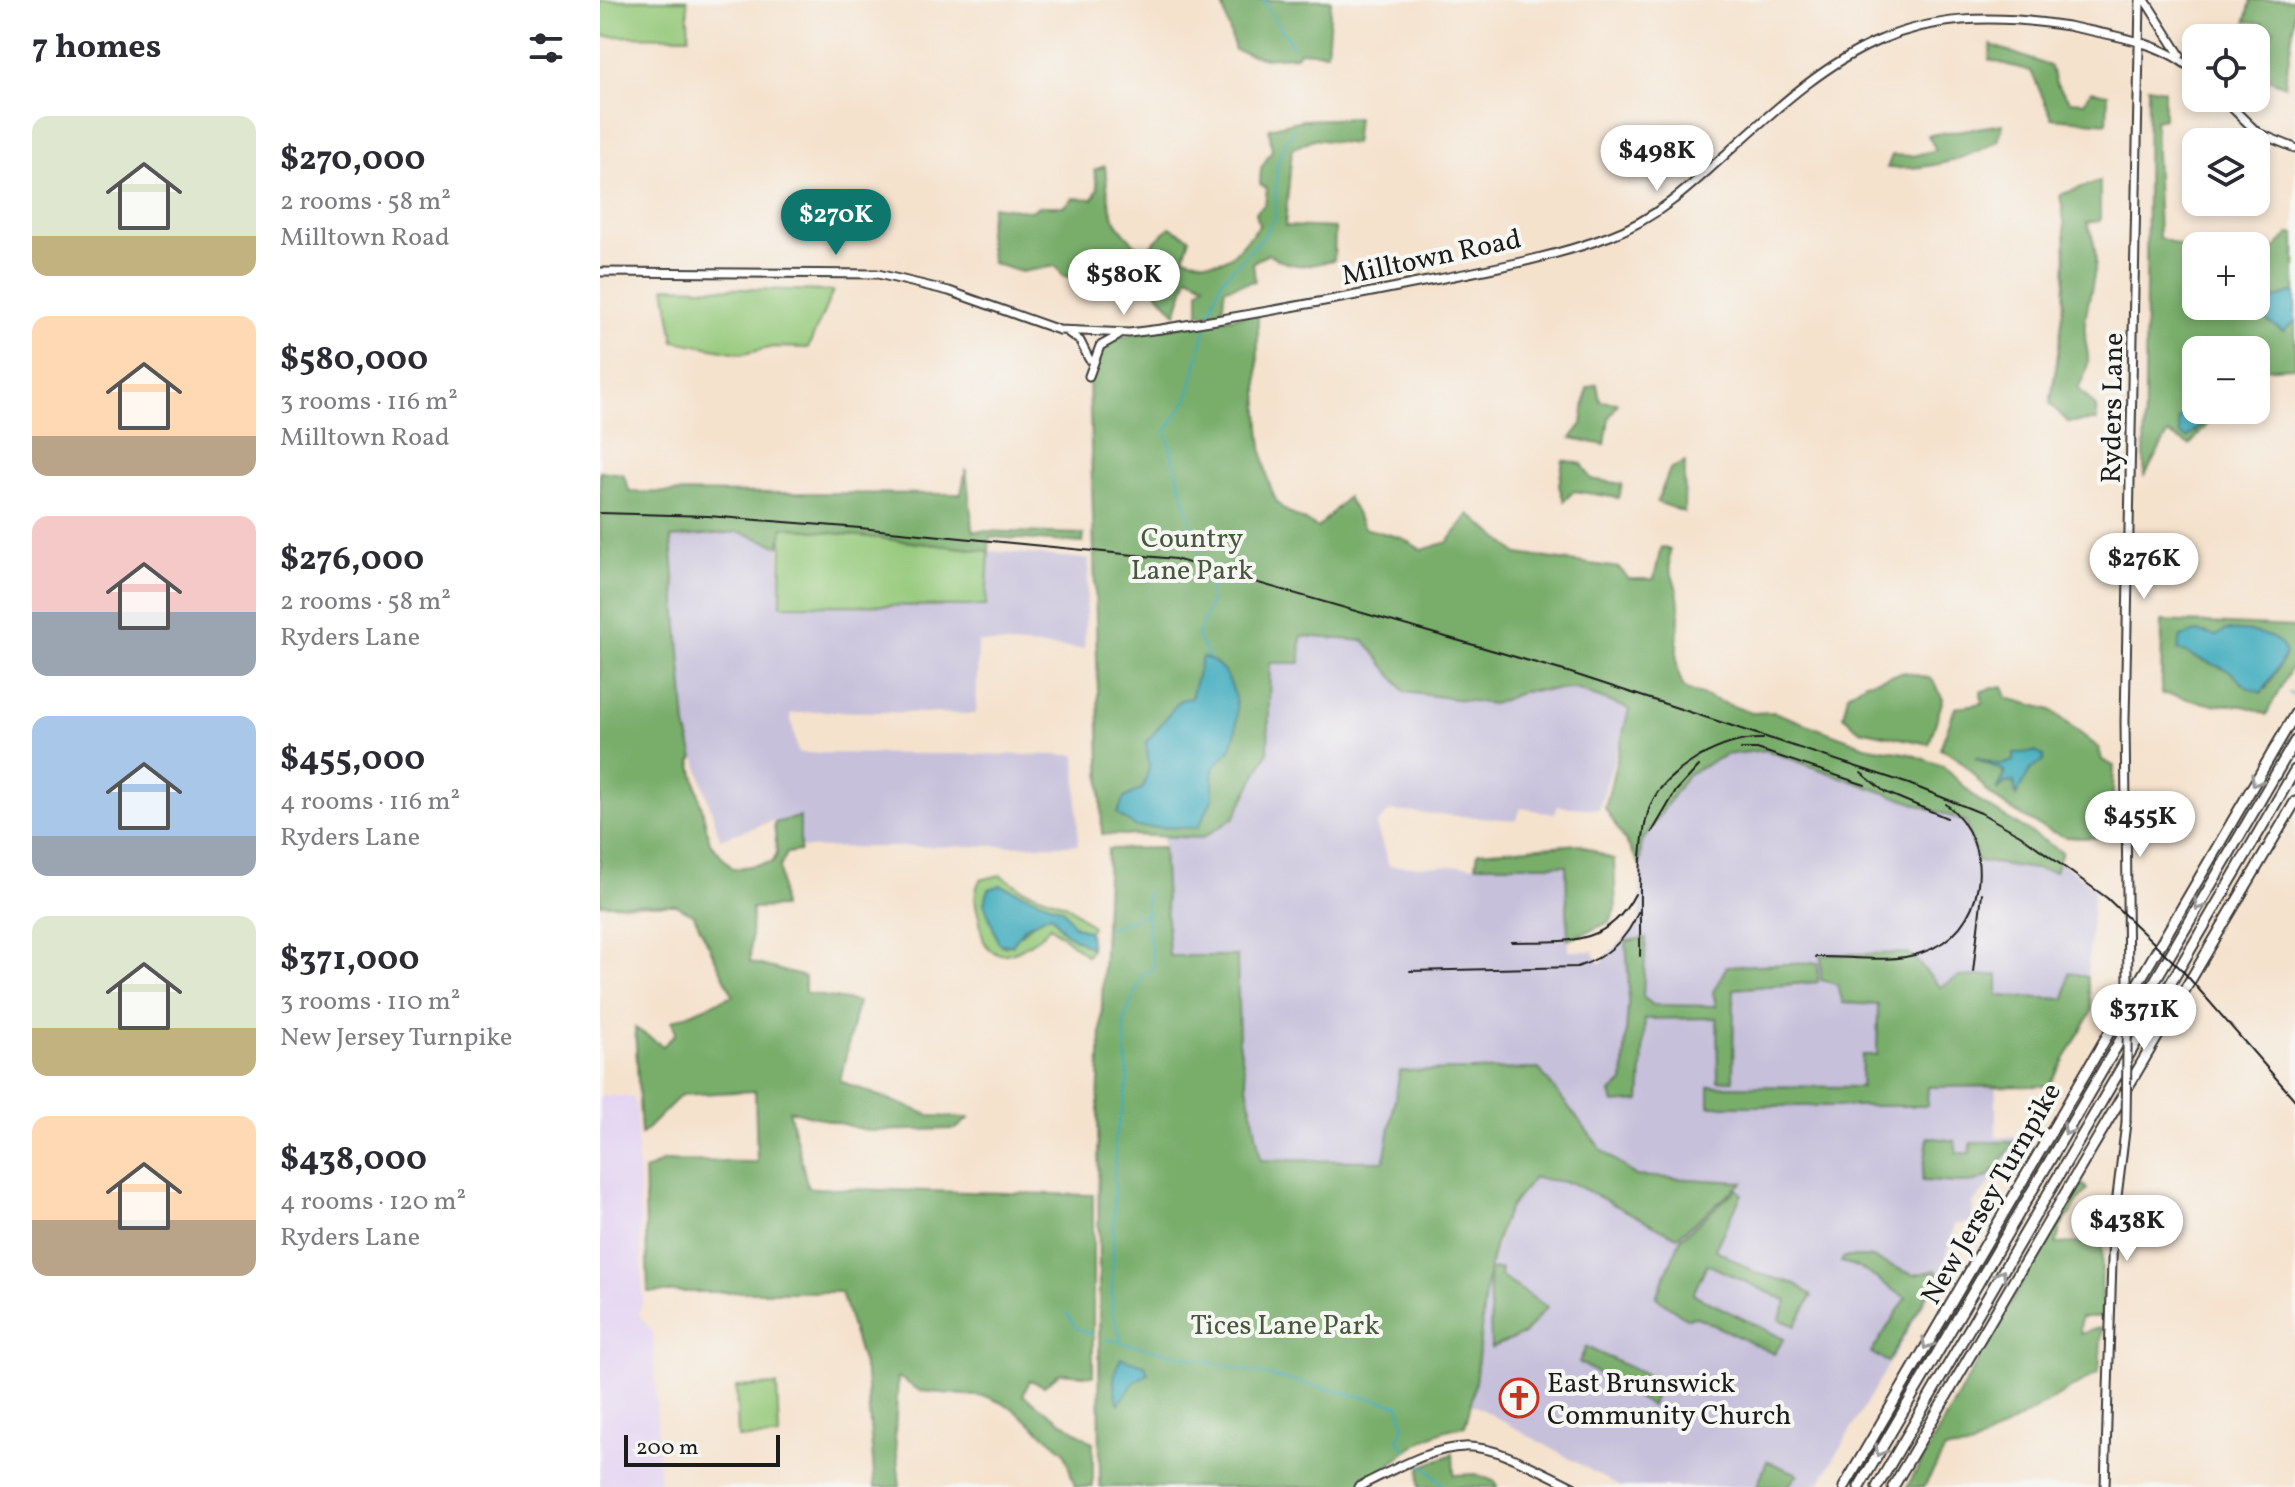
<!DOCTYPE html>
<meta charset="utf-8">
<style>
body{margin:0;font-family:Vollkorn,serif;background:#f7f7f7;color:#2b2b33;height:100vh;display:flex;flex-direction:column;font-size:30px;white-space:nowrap}
*{box-sizing:border-box;margin:0}
p{font-size:26px;color:#7c7c81}
.icon{flex:none;width:44px;height:44px;fill:none;stroke:currentColor;stroke-width:2;stroke-linecap:round;stroke-linejoin:round}
.map{position:relative;flex:1;overflow:hidden}
.details{display:flex;flex-direction:column;background:#fff;width:600px}
.details>*{flex:none}
.fabs{position:absolute;left:1582px;top:24px;display:grid;gap:16px}
.fabs a{display:grid;place-items:center;width:88px;height:88px;border-radius:16px;background:#fff;box-shadow:0 4px 12px #0003;font-size:40px}
.scale{position:absolute;left:24px;bottom:20px;width:156px;box-sizing:border-box;padding-left:8px;border:4px solid #1c1c1c;border-top:0;font-size:22px;line-height:28px;white-space:nowrap;color:#1c1c1c;-webkit-text-stroke:6px #f6f6f2;paint-order:stroke}
.price{position:absolute;translate:-50% -68px;padding:0 18px;border-radius:28px;background:#fff;color:#222;font-size:26px;line-height:52px;filter:drop-shadow(0 2px 4px #0008)}
.price::after{content:'';position:absolute;left:50%;top:48px;width:24px;height:18px;margin-left:-12px;background:inherit;clip-path:polygon(0 0,100% 0,50% 100%)}
.price.active{background:#0f766e;color:#fff}
ul{padding:0;list-style:none}
li{display:flex;align-items:center;gap:24px;height:200px;padding:0 32px}
li span{display:grid;place-items:center;flex:none;width:224px;height:160px;border-radius:16px;color:#555}
li>.icon{margin-inline-start:auto}
span .icon{width:96px;height:96px;fill:#fffc;stroke-width:1}
li b{font-size:34px}
h2{display:flex;justify-content:space-between;align-items:center;height:96px;padding:0 32px;font-size:34px}
main{display:flex;flex:1;min-height:0}
.map>svg:first-child{display:block}
</style>
<main>
<section class="details">
<h2>7 homes<svg class="icon" aria-label="filters" viewBox="0 0 24 24"><path d="M4 7h16M4 17h16"/><circle cx="9" cy="7" r="2"/><circle cx="15" cy="17" r="2"/></svg></h2>
<ul>
<li><span style="background:linear-gradient(#dfe7d0 75%,#c2b280 0)"><svg class="icon" aria-label="home" viewBox="0 0 24 24"><path d="M3 11l9-7 9 7M6 9v11h12V9"/></svg></span><div><b>$270,000</b><p>2 rooms · 58 m²</p><p>Milltown Road</p></div></li>
<li><span style="background:linear-gradient(#ffd9b3 75%,#b9a48a 0)"><svg class="icon" aria-label="home" viewBox="0 0 24 24"><path d="M3 11l9-7 9 7M6 9v11h12V9"/></svg></span><div><b>$580,000</b><p>3 rooms · 116 m²</p><p>Milltown Road</p></div></li>
<li><span style="background:linear-gradient(#f6c9c9 60%,#9aa5b1 0)"><svg class="icon" aria-label="home" viewBox="0 0 24 24"><path d="M3 11l9-7 9 7M6 9v11h12V9"/></svg></span><div><b>$276,000</b><p>2 rooms · 58 m²</p><p>Ryders Lane</p></div></li>
<li><span style="background:linear-gradient(#a9c7e8 75%,#9aa5b1 0)"><svg class="icon" aria-label="home" viewBox="0 0 24 24"><path d="M3 11l9-7 9 7M6 9v11h12V9"/></svg></span><div><b>$455,000</b><p>4 rooms · 116 m²</p><p>Ryders Lane</p></div></li>
<li><span style="background:linear-gradient(#dfe7d0 70%,#c2b280 0)"><svg class="icon" aria-label="home" viewBox="0 0 24 24"><path d="M3 11l9-7 9 7M6 9v11h12V9"/></svg></span><div><b>$371,000</b><p>3 rooms · 110 m²</p><p>New Jersey Turnpike</p></div></li>
<li><span style="background:linear-gradient(#ffd9b3 65%,#b9a48a 0)"><svg class="icon" aria-label="home" viewBox="0 0 24 24"><path d="M3 11l9-7 9 7M6 9v11h12V9"/></svg></span><div><b>$438,000</b><p>4 rooms · 120 m²</p><p>Ryders Lane</p></div></li>
</ul>
</section>
<div class="map">
<svg width="1695" height="1487" viewBox="0 0 1695 1487">
<rect width="100%" height="100%" fill="#f6f6f2"/>
<filter id="ink" filterUnits="userSpaceOnUse"><feTurbulence type="fractalNoise" baseFrequency=".0125" numOctaves="2"/><feDisplacementMap in="SourceGraphic" scale="16" xChannelSelector="R" yChannelSelector="G"/><feConvolveMatrix kernelMatrix="1 2 1 2 8 2 1 2 1" color-interpolation-filters="sRGB"/></filter>
<filter id="wash" filterUnits="userSpaceOnUse"><feTurbulence type="fractalNoise" baseFrequency=".006" numOctaves="4" result="noise"/><feDisplacementMap in="SourceGraphic" scale="32" xChannelSelector="R" yChannelSelector="G"/><feGaussianBlur stdDeviation="1.8" result="paint"/><feColorMatrix in="noise" values="0 0 0 0 0 0 0 0 0 0 0 0 0 0 0 0 0 1.4 0 .05"/><feComposite in="paint" operator="in"/></filter>
<g filter="url(#wash)">
<rect width="100%" height="100%" fill="#f5e2cd"/>
<path fill="#e3d3f2" d="M0,1096H25L33,1098L36,1105L43,1301L38,1313L53,1333L60,1487H0Z"/>
<path fill="#c6c0da" d="M140,532L179,546L181,605L385,606L389,551L489,559L484,649L378,642L376,714L220,711L190,714L198,753L476,755L478,845L187,848L175,820L120,839L86,727L70,537Z
M700,636L765,640L805,692L893,704L925,691L975,689L1029,710L999,809L958,806L955,814L921,808L916,820L790,811L776,825L789,866L967,865L969,951H993L1000,964L1040,922L1041,843L1087,775L1125,755L1166,750L1366,822L1454,872L1461,862L1494,888L1487,977L1469,972L1465,999L1398,996L1397,976L1358,977L1340,987L1330,977L1237,984L1278,1004L1277,1056L1261,1087H1109V1105L1327,1106V1087L1396,1086V1137H1419L1398,1173L1373,1204L1372,1223L1355,1224L1342,1273L1221,1481L1213,1487H1020L872,1404L886,1279L908,1211L934,1178L972,1183L1077,1237L1142,1182L1036,1176L1002,1150L939,1069L784,1161L661,1160L639,1042L637,956H569L563,837L602,838L668,752L670,663Z"/>
<path fill="#95c97a" stroke="#58724b" stroke-width="2" d="M0,0H87L89,37L0,36Z
M65,287L233,291L208,348L173,347L144,354L74,341Z
M182,527L389,551L386,606L181,605Z
M400,875L423,889L467,905L492,926L489,932L473,925L463,909L401,885L384,903L400,944L405,947C422,936 430,921 451,914L464,932L491,948L487,956L450,926C438,941 399,970 385,943C381,936 381,925 379,917C375,904 373,893 380,880Z
M177,1385L179,1437L138,1438L136,1387Z"/>
<path fill="#78ad6a" stroke="#4a6443" stroke-width="2" fill-rule="evenodd" d="M621,0H731L727,53L699,51L696,56L663,58L635,50Z
M1651,0H1695C1695,30 1688,56 1685,86L1656,74V57L1674,30L1662,23L1646,21Z
M1391,45L1450,66L1457,85L1470,101L1484,102L1491,91L1508,94L1507,123L1452,118L1431,71L1389,60Z
M1548,87L1564,90V118L1555,120L1559,238C1607,253 1596,261 1596,306H1656V274L1664,270L1668,255L1690,233L1695,234V292L1661,303L1680,329L1695,322V367L1656,369V350H1596V398L1583,412L1595,433L1615,410H1620L1590,445L1568,434L1544,477Z
M757,118L754,144L713,139L692,149L685,226L735,228L734,260C708,267 690,269 668,254L653,262L655,281L625,288L622,312L599,314V290L605,284L588,276L576,314L546,279L486,280L463,276L456,266L421,272L392,263L387,235L392,206L432,211L438,206H465L473,198L493,199L498,188L494,170L505,166C510,212 508,221 544,252L570,227L590,238L584,257C629,270 631,257 659,226L656,212L665,204L667,189L660,184L661,168L672,150L669,128L702,120Z
M1403,124L1398,141C1362,161 1328,170 1287,168L1292,155L1312,156L1336,150L1328,135Z
M1500,181V221L1487,223C1505,261 1490,283 1485,322C1482,355 1498,352 1478,388L1496,407L1497,421L1468,422L1450,404C1461,341 1473,255 1460,195Z
M658,313C658,359 654,463 677,502C684,513 707,521 718,528L747,497L764,528L802,538L822,550L848,542L869,514L918,554L1019,568L1029,579H1054L1061,547L1070,550C1067,576 1073,570 1077,591C1085,624 1067,659 1085,689L1152,713L1174,712L1265,746L1310,754L1343,766L1379,801L1462,852L1455,872L1378,861L1366,822L1166,750L1125,755L1087,775L1041,843L1040,865L1005,808L1029,709L975,689L925,691L893,704L805,692L765,641L701,636L700,663H670L668,752L634,818L602,838L502,834L489,376L500,346L512,338Z
M997,384L1000,401L1018,403L1009,418L1005,445L971,438L982,424L987,388Z
M963,460L982,464L991,479L1022,484L1019,498L974,491L964,501L959,486Z
M1085,462L1084,512L1057,502L1070,469Z
M366,469L373,531L484,534L483,543L390,537L389,551L183,527L179,546L140,532L71,538L86,726L94,758L91,761L110,843L133,869L173,862L177,853L174,823L200,817V851L187,853L180,867L182,907L152,908L150,962L205,977V993L258,1002L240,1081L332,1116L369,1118L356,1129L269,1131L189,1110L208,1188L493,1195V1376L460,1373L444,1386L430,1380L423,1395L493,1443V1487H475L464,1451L411,1407L388,1397L320,1391L298,1377L295,1435L300,1487H275L266,1375L241,1292H48L44,1171L64,1161L157,1162L155,1091L81,1095L41,1135L35,1028L63,1046L76,1033L72,1021L133,995L94,915L76,905L0,904V471L23,474L30,492L361,494Z
M1562,621L1695,627V661L1666,715C1647,703 1632,706 1611,704C1593,702 1578,694 1561,694ZM1606,633L1611,637C1638,635 1670,628 1686,653L1666,689L1643,684L1630,671L1592,656Z
M1305,672L1332,679L1343,699L1329,744L1260,730L1243,716L1248,694L1266,682Z
M1403,686L1407,698L1451,710L1499,748L1502,760L1514,766L1511,837C1497,837 1480,839 1467,837C1449,834 1398,803 1386,790C1373,774 1361,756 1340,749L1355,708L1382,703L1381,691ZM1414,753L1443,761L1430,770L1416,794L1414,782L1405,783L1398,791L1404,771L1375,757L1400,765L1414,761Z
M979,844L1014,860L1016,909L1010,922L968,940L966,865H876L878,852Z
M563,848L569,956H637L639,1042L661,1160L784,1161L800,1071L939,1069L1002,1150L1036,1176L1143,1182L1077,1237L972,1183L934,1178C925,1189 913,1200 907,1213C875,1280 887,1356 865,1426C816,1432 795,1468 753,1487H500L498,1107L508,849Z
M1046,938L1043,997L1053,1005L1116,1006L1113,992L1127,966L1218,963V982L1134,989L1133,1080L1118,1081L1117,1018L1045,1019L1040,1101L1014,1103L1011,1093L1023,1082L1029,988L1026,941Z
M1309,953L1340,987L1358,977L1398,975V996L1465,999L1469,972L1487,977L1492,1011L1449,1086L1328,1087L1327,1106H1109V1086L1261,1087L1262,1055H1277L1278,1005L1243,1003L1237,984L1221,980V955Z
M1328,1137L1355,1141L1357,1153H1370L1371,1142H1414C1383,1193 1379,1183 1322,1181Z
M1483,1184L1487,1189L1461,1227L1456,1244L1502,1242L1501,1317H1481L1480,1334L1502,1327L1499,1372L1370,1448L1345,1450L1324,1487H1307L1452,1229Z
M1137,1189L1142,1194L1115,1249L1156,1273L1196,1284L1212,1296L1195,1326L1179,1319L1187,1301L1107,1264L1093,1294L1184,1339L1174,1354L1097,1317L1086,1318L1056,1297L1081,1238Z
M1244,1257H1270L1314,1275L1336,1270L1339,1274L1288,1362L1271,1353L1306,1298L1260,1268L1241,1262Z
M901,1269L900,1276L947,1307L924,1334L891,1348L889,1270Z
M986,1347L1059,1381L1051,1406L979,1362Z
M853,1454L854,1475L876,1474L896,1482L897,1487H819L820,1467Z
M1167,1461L1198,1474L1187,1487H1157Z"/>
<path fill="#3eabbd" stroke="#2d646c" stroke-width="2" d="M1695,292V322L1683,331L1658,315L1663,309L1661,303Z
M1596,398V410H1615L1587,438L1580,434L1578,420Z
M1625,630C1645,631 1678,631 1686,653L1662,693L1648,688L1630,671L1578,650L1581,637L1597,632L1617,636Z
M602,657C637,665 644,721 630,749C626,755 618,762 613,768V798L598,828L536,827L517,814L524,798L543,788L549,767L546,743L580,700L591,698Z
M1435,752L1444,756L1443,761L1430,770L1416,796L1414,782L1405,783L1396,790L1405,777L1404,771L1375,758L1400,765L1414,761V753Z
M401,885L463,909L473,925L489,932L491,948L464,932L451,914L425,927L412,945L399,944L384,903L389,889Z
M521,1358L545,1365L548,1374L535,1381L519,1404C512,1388 512,1373 521,1358Z"/>
<g fill="none" stroke-linecap="round" stroke-linejoin="round">
<path stroke="#3eabbd" stroke-width="2" d="M663,0L692,46
M608,316L622,280L663,237L675,217L677,162L694,128
M599,553L566,432L588,398L605,329
M610,587V604L597,637L610,659
M1689,693L1695,696
M546,913L547,891
M507,929L546,913L554,969L543,974L524,1020L528,1083L515,1138L512,1310L521,1340
M466,1312L476,1328L493,1335
M506,1339L799,1405L804,1426L798,1440L807,1451
M822,1464L845,1487"/>
</g>
</g>
<g filter="url(#ink)">
<g fill="none" stroke-linecap="round" stroke-linejoin="round">
<defs>
<path id="secondary" d="M1545,0L1580,55
M1622,98L1658,133L1695,148
M0,272L278,274L349,291L459,330L529,333L561,329C650,315 739,299 828,281C889,269 952,258 1010,236C1056,219 1091,186 1127,153C1241,48 1305,0 1468,26C1512,36 1564,41 1596,73
M469,333L480,341L489,359
M489,376L500,346L518,336
M1528,982L1525,721L1540,0
M758,1487C863,1434 867,1433 973,1487
M1505,1487L1513,1229L1526,1123"/>
<path id="highway" d="M1244,1487L1695,714
M1259,1487L1695,741
M1277,1487L1695,770
M1293,1487L1695,802"/>
</defs>
<use href="#secondary" stroke="#3d3a37" stroke-width="11"/>
<use href="#highway" stroke="#3d3a37" stroke-width="13"/>
<use href="#secondary" stroke="#fff" stroke-width="7"/>
<use href="#highway" stroke="#fff" stroke-width="9"/>
<path stroke="#1c1c1c" stroke-width="2" d="M0,513L108,516L260,528L575,559L971,673L1309,784L1381,813L1420,835L1507,898L1582,970L1695,1100
M1141,749H1157L1265,785
M1261,773L1285,792L1347,818
M1052,832L1076,791L1099,766
M911,942C964,941 1007,948 1035,894
M1040,956C1041,915 1035,831 1054,798C1064,780 1082,768 1099,757C1119,746 1140,738 1163,739
M1216,957C1248,956 1290,964 1321,953C1387,932 1398,845 1346,804
M810,971L977,967C1005,958 1027,940 1038,912
M1373,972L1382,893"/>
<defs>
<path id="secondary-bridge" d="M1526,1123L1528,982"/>
</defs>
<use href="#secondary-bridge" stroke="#3d3a37" stroke-width="11" stroke-linecap="butt"/>
<use href="#secondary-bridge" stroke="#fff" stroke-width="7"/>
</g>
<defs><path id="oneway-chevron" d="M-2-3.5L2.5 0L-2 3.5" fill="none" stroke-width="1.6" stroke-linecap="round" stroke-linejoin="round" transform="scale(2)"/></defs>
<g stroke="#999">
<use href="#oneway-chevron" transform="translate(1656 781) rotate(120)"/>
<use href="#oneway-chevron" transform="translate(1599 905) rotate(120)"/>
<use href="#oneway-chevron" transform="translate(1468 1130) rotate(120)"/>
<use href="#oneway-chevron" transform="translate(1401 1275) rotate(-60)"/>
<use href="#oneway-chevron" transform="translate(1327 1344) rotate(120)"/>
<use href="#oneway-chevron" transform="translate(1280 1451) rotate(120)"/>
</g>
</g>
<defs>
<symbol id="church-ring" viewBox="-11 -11 22 22"><circle r="9.5" fill="#f6f6f2" stroke="#c8321e" stroke-width="1.5"/><path d="M-1.2-6h2.4v3.5h3.3v2.4h-3.3V6h-2.4V-.1h-3.3v-2.4h3.3Z" fill="#c8321e"/></symbol>
</defs>
<g fill-rule="evenodd">
<use href="#church-ring" x="897" y="1376" width="44" height="44"/>
</g>
<g text-anchor="middle" stroke-width="8" stroke-linejoin="round" paint-order="stroke">
<g font-size="28" fill="#1c1c1c" stroke="#f6f6f2">
<text transform="translate(831 256) rotate(-12)" y="10">Milltown Road</text>
<text transform="translate(1511 408) rotate(-89)" y="10">Ryders Lane</text>
<text transform="translate(1390 1193) rotate(-60)" y="10">New Jersey Turnpike</text>
</g>
<g font-size="28" fill="#46593d" stroke="#f6f6f2">
<text x="592" y="547">Country<tspan x="592" dy="32">Lane Park</tspan></text>
<text x="685" y="1334">Tices Lane Park</text>
</g>
<g font-size="28" fill="#1c1c1c" stroke="#f6f6f2" text-anchor="start">
<text x="947" y="1392">East Brunswick<tspan x="947" dy="32">Community Church</tspan></text>
</g>
</g>
</svg>
<div class="fabs">
<a><svg class="icon" aria-label="locate" viewBox="0 0 24 24"><circle cx="12" cy="12" r="6"/><path d="M12 2v4M12 18v4M2 12h4M18 12h4"/></svg></a>
<a><svg class="icon" aria-label="layers" viewBox="0 0 24 24"><path d="M12 4l9 5-9 5-9-5zM3 14l9 5 9-5"/></svg></a>
<a>+</a>
<a>−</a>
</div>
<div class="scale">200 m</div>
<b class="price" style="left:1057px;top:193px">$498K</b>
<b class="price active" style="left:236px;top:257px">$270K</b>
<b class="price" style="left:524px;top:317px">$580K</b>
<b class="price" style="left:1544px;top:601px">$276K</b>
<b class="price" style="left:1540px;top:859px">$455K</b>
<b class="price" style="left:1544px;top:1052px">$371K</b>
<b class="price" style="left:1527px;top:1263px">$438K</b>
</div>
</main>
